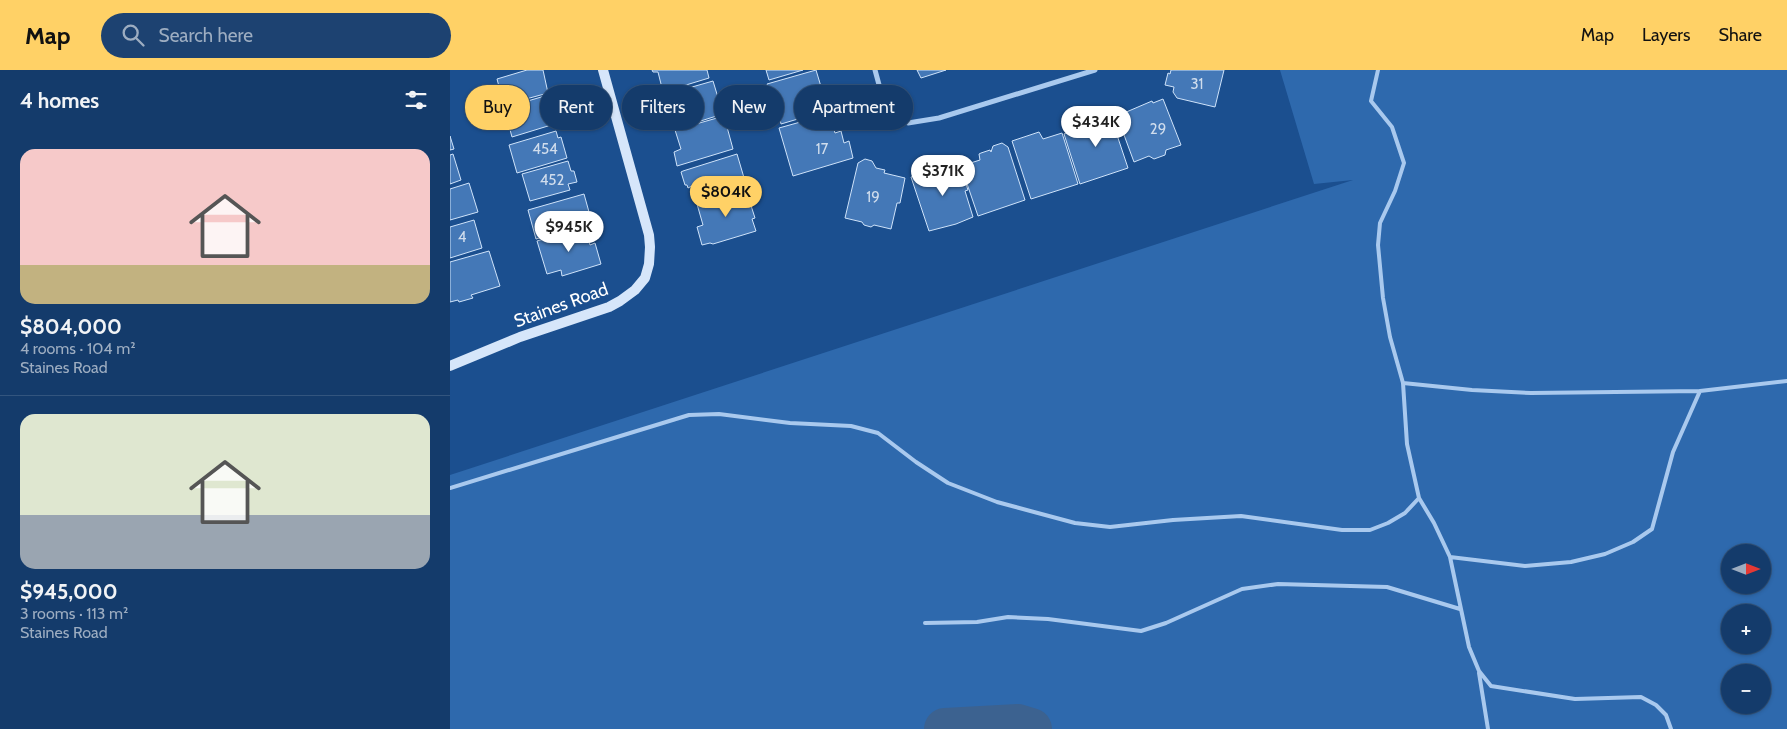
<!DOCTYPE html>
<meta charset="utf-8">
<style>
body{margin:0;font-family:Cabin,sans-serif;background:#1d4271;color:#f1f3f6;height:100vh;display:flex;flex-direction:column;font-size:19px;white-space:nowrap}
*{box-sizing:border-box;margin:0}
p{font-size:16px;color:#9dadc1}
.icon{flex:none;width:28px;height:28px;fill:none;stroke:currentColor;stroke-width:2;stroke-linecap:round;stroke-linejoin:round}
.map{position:relative;flex:1;overflow:hidden}
.sheet{display:flex;flex-direction:column;background:#143b6b;width:450px}
.sheet>*{flex:none}
.hud{position:absolute;left:15px;top:15px;width:475px;height:45px;display:flex;gap:10px}
.needle{width:32px;rotate:90deg}
.buttons{position:absolute;left:1271px;top:474px;display:grid;gap:10px}
.buttons a{display:grid;place-items:center;width:50px;height:50px;border-radius:50%;background:#143b6b;box-shadow:0 1px 4px #0004,0 0 0 1px #33557e;font-size:25px}
.price{position:absolute;translate:-50% -42px;padding:0 11px;border-radius:18px;background:#fff;color:#222;font-size:16px;line-height:32px;filter:drop-shadow(0 1px 2px #0008)}
.price::after{content:'';position:absolute;left:50%;top:30px;width:15px;height:11px;margin-left:-8px;background:inherit;clip-path:polygon(0 0,100% 0,50% 100%)}
.price.on{background:#ffd166;color:#111}
ul{padding:0;list-style:none}
li{display:grid;align-content:center;gap:10px;height:265px;padding:0 20px}
li+li{border-top:1px solid #33557e}
li span{display:grid;place-items:center;height:155px;border-radius:15px;color:#555}
li>.icon{margin-inline-start:auto}
span .icon{width:90px;height:90px;fill:#fffc;stroke-width:1}
li b{font-size:21px}
h2{display:flex;justify-content:space-between;align-items:center;height:60px;padding:0 20px;font-size:21px}
.chip{padding:0 18px;border-radius:22px;background:#143b6b;box-shadow:0 1px 4px #0004,0 0 0 1px #33557e;font-size:18px;line-height:45px}
.chip.on{background:#ffd166;color:#111}
header{display:flex;align-items:center;gap:30px;box-sizing:border-box;height:70px;padding:0 25px;background:#ffd166;color:#111}
header strong{font-size:24px}
nav{display:flex;gap:28px;margin-inline-start:auto;font-size:18px}
.search{width:350px;height:45px;background:#1d4271;display:flex;align-items:center;gap:12px;box-sizing:border-box;padding:0 18px;border-radius:28px;color:#9dadc1;font-size:19px}
main{display:flex;flex:1;min-height:0}
.map>svg:first-child{display:block}
</style>
<header>
<strong>Map</strong>
<div class="search"><svg class="icon" aria-label="search" viewBox="0 0 24 24"><circle cx="10" cy="10" r="6"/><path d="M15 15l6 6"/></svg>Search here</div>
<nav><a>Map</a><a>Layers</a><a>Share</a></nav>
</header>
<main>
<section class="sheet">
<h2>4 homes<svg class="icon" aria-label="filters" viewBox="0 0 24 24"><path d="M4 7h16M4 17h16"/><circle cx="9" cy="7" r="2"/><circle cx="15" cy="17" r="2"/></svg></h2>
<ul>
<li><span style="background:linear-gradient(#f6c9c9 75%,#c2b280 0)"><svg class="icon" aria-label="home" viewBox="0 0 24 24"><path d="M3 11l9-7 9 7M6 9v11h12V9"/></svg></span><div><b>$804,000</b><p>4 rooms · 104 m²</p><p>Staines Road</p></div></li>
<li><span style="background:linear-gradient(#dfe7d0 65%,#9aa5b1 0)"><svg class="icon" aria-label="home" viewBox="0 0 24 24"><path d="M3 11l9-7 9 7M6 9v11h12V9"/></svg></span><div><b>$945,000</b><p>3 rooms · 113 m²</p><p>Staines Road</p></div></li>
</ul>
</section>
<div class="map">
<svg width="1337" height="659" viewBox="0 0 1337 659">
<rect width="100%" height="100%" fill="#1b4f8f"/>
<path fill="#2e69ad" fill-rule="evenodd" d="M830,0H1337V659H0V405L903,110L864,114ZM1280,482H1312V515H1280ZM1280,542H1312V575H1280ZM1280,602H1312V635H1280Z"/>
<g fill="none" stroke-linecap="round" stroke-linejoin="round">
<path stroke="#3c6290" stroke-width="42" d="M495,659L568,655L581,659"/>
</g>
<path fill="#4478b7" stroke="#cfe3fa" d="M77,0H93L98,23L54,35L47,9Z
M202,0H257L259,8L213,22L208,2H203Z
M316,0H353L319,10Z
M366,0L372,20L378,19L381,27L376,28L378,35L375,41L331,54L329,45L325,43L317,14Z
M467,0H496L471,8Z
M721,0H774L765,37L727,28L723,22L724,17L715,15L718,3L720,4Z
M263,11L273,44L225,59L219,39L211,41L207,27Z
M98,25L101,36L106,34L111,52L62,67L54,38Z
M713,29L731,75L716,80L715,85L704,89L699,86L684,92L667,46L702,31L703,33Z
M658,38L678,98L630,114L614,64L632,56L631,51L642,48L641,44Z
M379,44L385,63L391,61L394,73L399,71L403,88L343,106L329,58Z
M274,46L283,79L227,96L224,82L231,79L225,60Z
M106,61L108,68L111,67L117,88L67,103L59,75Z
M589,62L593,69L612,63L628,114L581,129L562,71Z
M0,66L4,79L0,80Z
M552,73L558,77L575,130L528,146L511,96L530,90L529,84L531,83L540,80L541,82L543,76Z
M3,84L11,110L0,114V85Z
M287,84L297,118L246,133L242,116L238,118L237,115H235L231,102L233,101Z
M415,89L422,91L426,98L435,100L434,103L455,108L450,133H447L441,159L424,155L421,157L414,155L412,152L395,148L408,93Z
M118,91L121,101H124L127,112L118,114L120,120L80,131L72,104Z
M510,96L518,120L515,121L523,147L506,154L479,161L461,107L488,97L490,103Z
M19,113L28,142L0,150V119Z
M296,120L305,148L302,149L306,161L263,174L260,173L252,175L247,157L253,155L247,134Z
M134,124L139,142L134,144L137,154L86,169L78,140Z
M24,150L32,178L0,188V157Z
M135,157L140,175L145,173L151,194L112,206L111,200L97,204L87,171Z
M39,181L50,216L21,225L23,228L9,232L8,230L0,232V192Z"/>
<g fill="none" stroke-linecap="round" stroke-linejoin="round">
<path stroke="#a9c9ee" stroke-width="4" d="M928,0L921,31L942,57L954,93L945,121L930,153L928,175L933,228L940,267L953,313
M0,418L239,345L269,344L340,353L401,356L428,363L466,392L498,413L547,432L625,453L660,457L723,450L791,446L892,460H920L938,453L955,443L969,428
M1000,487L984,453L969,428L957,374L953,313L1022,320L1081,323L1250,321
M475,553L527,552L558,547L598,549L691,561L716,553L792,519L828,514L937,517L1010,539
M1029,603L1038,659
M1221,659L1216,645L1206,635L1191,627L1125,629L1041,616L1029,601L1019,577L1000,487L1075,496L1121,492L1155,484L1183,472L1202,459L1223,382L1250,321L1337,311"/>
<path stroke="#a9c9ee" stroke-width="5" d="M425,0L434,33L439,42L446,49L458,53L489,48L645,0"/>
<path stroke="#d6e6fa" stroke-width="10" d="M0,296L70,267L159,237L170,231L185,220L195,208L199,194L200,177L199,165L153,0"/>
</g>
<g text-anchor="middle" stroke-width="4.5" stroke-linejoin="round" paint-order="stroke">
<g font-size="15" fill="#d0dded">
<text x="747" y="19">31</text>
<text x="708" y="64">29</text>
<text x="95" y="84">454</text>
<text x="372" y="84">17</text>
<text x="102" y="115">452</text>
<text x="423" y="132">19</text>
<text x="12" y="172">4</text>
</g>
<g font-size="18" fill="#fff" stroke="#1b4f8f">
<text transform="translate(111 235) rotate(-20)" y="6">Staines Road</text>
</g>
</g>
</svg>
<div class="buttons">
<a><svg class="needle" viewBox="-14 -14 28 28"><path d="M0-13l5 13h-10z" fill="#e53935"/><path d="M0 13l5-13h-10z" fill="#9dadc1"/></svg></a>
<a>+</a>
<a>−</a>
</div>
<b class="price" style="left:646px;top:78px">$434K</b>
<b class="price" style="left:493px;top:127px">$371K</b>
<b class="price on" style="left:276px;top:148px">$804K</b>
<b class="price" style="left:119px;top:183px">$945K</b>
<div class="hud">
<a class="chip on">Buy</a>
<a class="chip">Rent</a>
<a class="chip">Filters</a>
<a class="chip">New</a>
<a class="chip">Apartment</a>
</div>
</div>
</main>
